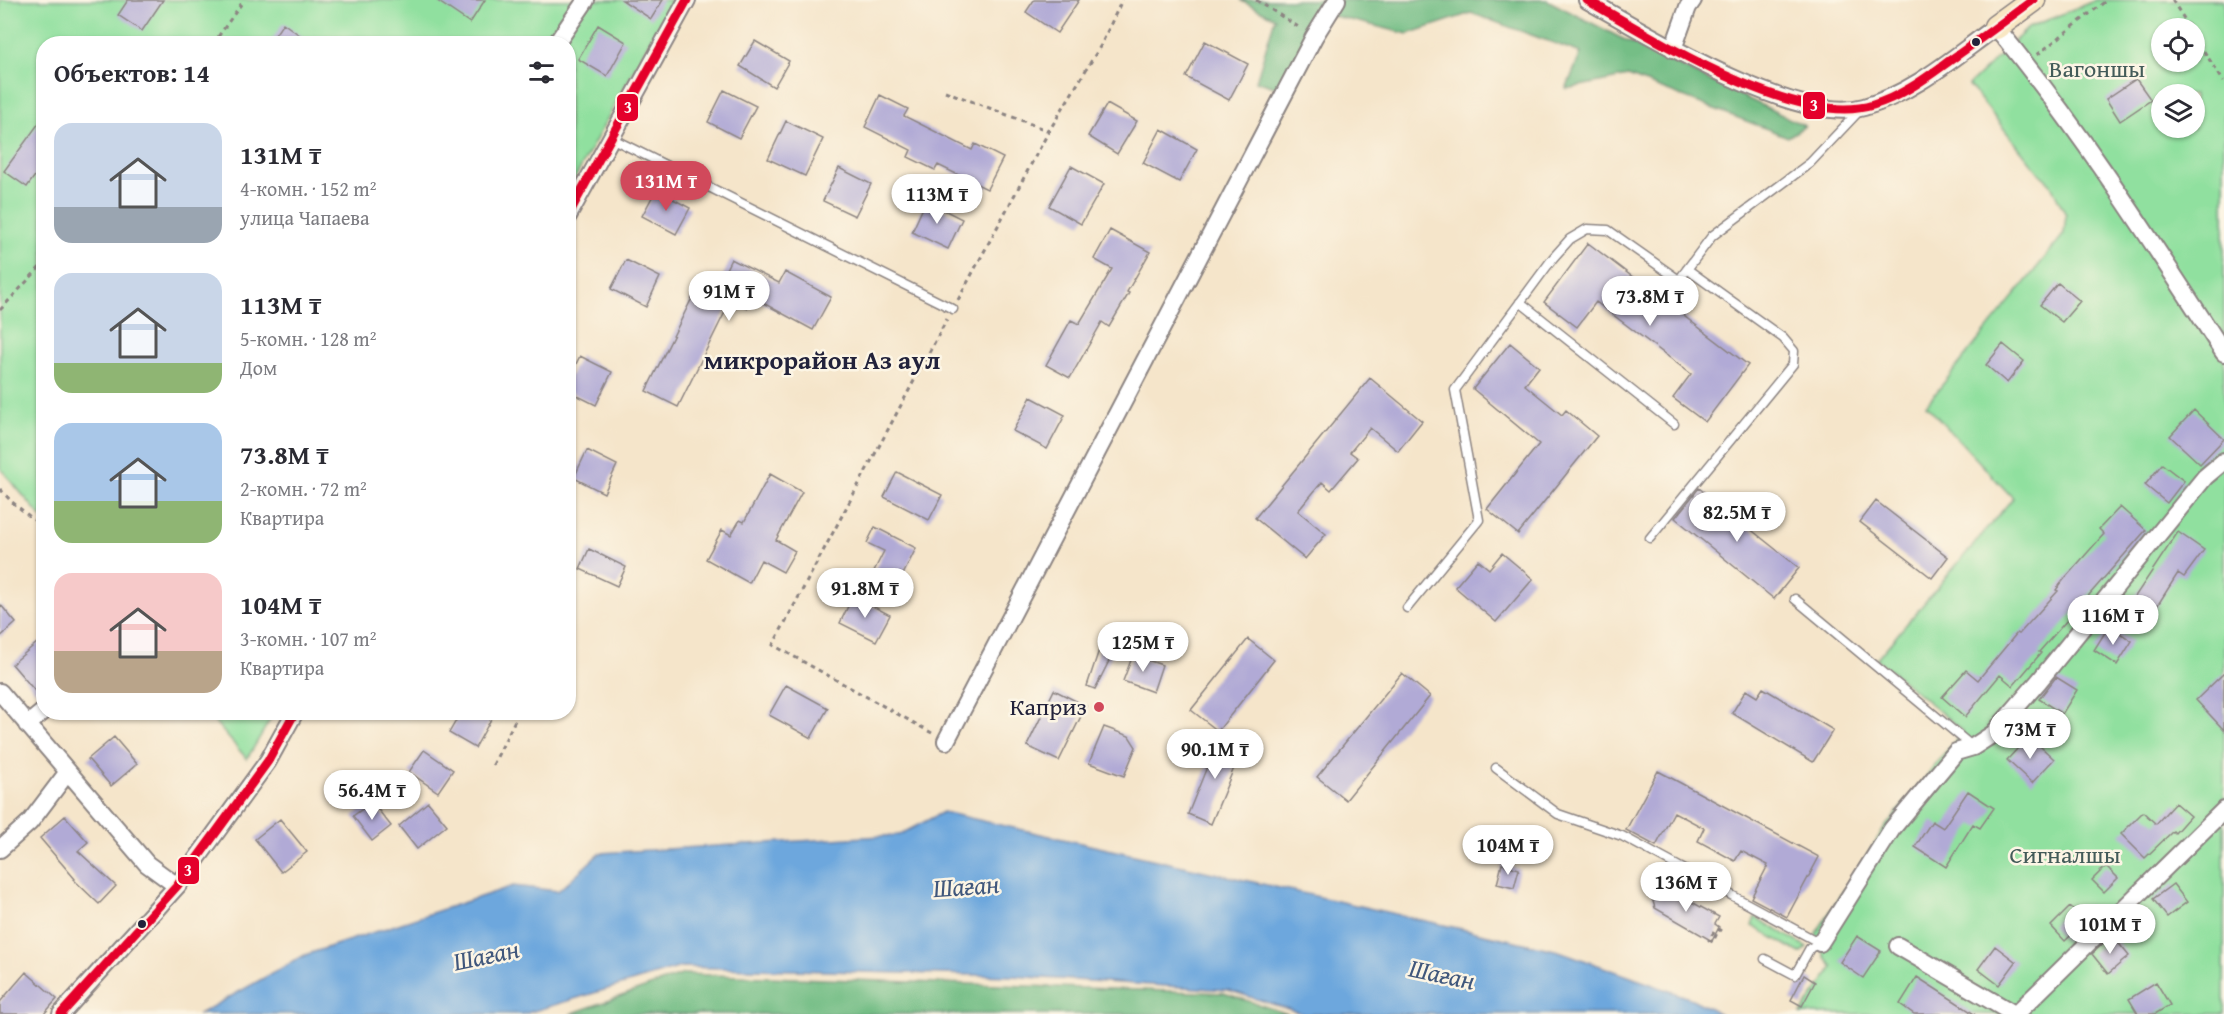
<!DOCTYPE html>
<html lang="ru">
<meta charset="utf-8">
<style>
body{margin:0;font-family:"Gentium Book Plus",serif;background:#f2f2f3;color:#2b2b33;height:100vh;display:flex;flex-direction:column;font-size:22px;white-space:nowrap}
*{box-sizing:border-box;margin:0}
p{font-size:20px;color:#7c7c81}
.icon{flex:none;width:33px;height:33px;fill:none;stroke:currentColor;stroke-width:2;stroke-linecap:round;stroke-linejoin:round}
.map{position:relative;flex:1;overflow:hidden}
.details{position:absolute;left:36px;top:36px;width:540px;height:684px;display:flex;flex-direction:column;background:#fff;border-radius:24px;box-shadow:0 2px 4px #0004}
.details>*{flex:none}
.controls{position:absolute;left:2151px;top:18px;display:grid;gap:12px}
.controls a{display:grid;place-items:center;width:54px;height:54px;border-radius:50%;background:#fff;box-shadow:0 2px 4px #0004;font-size:30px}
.price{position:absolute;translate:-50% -51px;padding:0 14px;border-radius:21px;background:#fff;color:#222;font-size:20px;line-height:39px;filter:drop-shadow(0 2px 3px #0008)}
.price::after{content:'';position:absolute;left:50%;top:36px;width:18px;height:14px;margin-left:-9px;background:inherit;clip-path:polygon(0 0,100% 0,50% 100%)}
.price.current{background:#d1495b;color:#fff}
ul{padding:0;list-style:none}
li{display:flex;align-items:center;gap:18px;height:150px;padding:0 18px}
li span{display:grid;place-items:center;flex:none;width:168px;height:120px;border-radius:18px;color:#555}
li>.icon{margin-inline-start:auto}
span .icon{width:72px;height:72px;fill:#fffc;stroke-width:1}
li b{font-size:26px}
h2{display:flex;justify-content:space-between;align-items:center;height:72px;padding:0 18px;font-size:26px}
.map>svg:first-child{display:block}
</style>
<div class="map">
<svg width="2224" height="1014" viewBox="0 0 2224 1014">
<rect width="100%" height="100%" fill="#fcf5e5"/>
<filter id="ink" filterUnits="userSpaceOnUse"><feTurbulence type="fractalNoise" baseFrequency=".0167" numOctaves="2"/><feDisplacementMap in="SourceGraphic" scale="12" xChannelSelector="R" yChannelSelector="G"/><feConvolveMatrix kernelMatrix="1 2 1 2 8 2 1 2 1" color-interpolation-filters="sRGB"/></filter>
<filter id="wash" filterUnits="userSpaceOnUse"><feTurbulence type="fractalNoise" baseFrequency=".008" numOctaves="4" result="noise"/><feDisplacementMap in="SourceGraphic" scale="24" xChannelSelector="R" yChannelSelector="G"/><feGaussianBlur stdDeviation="1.35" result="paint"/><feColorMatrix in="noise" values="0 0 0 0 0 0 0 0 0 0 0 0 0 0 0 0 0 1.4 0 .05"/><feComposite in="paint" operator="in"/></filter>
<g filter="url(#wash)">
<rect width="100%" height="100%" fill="#f5e5ca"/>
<path fill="#90e09f" stroke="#59816d" stroke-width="1.5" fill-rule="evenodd" d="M0,0H672L569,189L568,44H44L43,519L0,468Z
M2096,0H2224V1014H1801L1833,967L1825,957L1816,933L1886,826L1963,731L1877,659L2013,498L1926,405L2064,234L2066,215L2050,183L2040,174L1969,85L2028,28ZM2162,28H2194V62H2162ZM2162,94H2194V128H2162Z
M207,713H274L247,759Z
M1755,917L1807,947L1800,953L1752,926Z"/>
<path fill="#74be86" stroke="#4b7060" stroke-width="1.5" d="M1240,0H1547L1619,37L1805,126L1788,137L1628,76L1566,89L1581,53L1471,13L1408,34L1318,12L1281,89L1256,81L1275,18Z
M684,974L1224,993L1288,1014H570Z"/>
<path fill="#6da7dd" stroke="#48648c" stroke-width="1.5" d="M943,812L1559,951L1692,999L1721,1014H1304L1228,990L1012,976L681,967L524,1014H199L305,955L513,886L558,891L600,853L899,835Z"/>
<g id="blocks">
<path fill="#b1aad6" d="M128,0H163L142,31L118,15Z
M436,0H485L470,23Z
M622,0H663L651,19Z
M1034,0H1079L1057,33L1026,12Z
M283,23L312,44H269Z
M598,25L626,42L607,76L578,59Z
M755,41L789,61L774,87L740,66Z
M1205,41L1248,64L1229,100L1186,77Z
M2136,79L2151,100L2120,121L2106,99Z
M724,90L756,106L739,138L708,122Z
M880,95L908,109L904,116L972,150L975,144L1003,158L987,189L938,165L935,170L908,157L911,150L865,127Z
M1107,104L1137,121L1117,154L1088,136Z
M44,116V163L27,187L4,171Z
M786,121L823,139L805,176L768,159Z
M1161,129L1197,149L1179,182L1143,163Z
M1071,166L1104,184L1081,224L1049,206Z
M839,168L871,184L855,216L823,201Z
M656,190L690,208L676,234L642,216Z
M926,201L962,219L948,249L912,232Z
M1110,230L1150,252L1127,292L1129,293L1109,327L1102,322L1070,378L1046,365L1071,320L1079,324L1112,269L1094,259Z
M1588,243L1748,365L1705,422L1673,398L1691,374L1596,302L1577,327L1544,302Z
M731,259L779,283L785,272L831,297L813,330L752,297L747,308L731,300L678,407L646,391L693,296L709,304Z
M626,260L660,277L646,307L611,289Z
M2058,283L2080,301L2062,322L2040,305Z
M1510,343L1539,367L1525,385L1562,415L1566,410L1597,436L1518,534L1487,509L1539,444L1473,389Z
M2003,344L2024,361L2007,383L1986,365Z
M580,356L612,372L596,405L568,391V380Z
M1370,378L1422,421L1398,451L1370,428L1350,452L1358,458L1331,490L1322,482L1298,511L1326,534L1305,559L1255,518Z
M1031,397L1065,415L1047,449L1013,431Z
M2194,410L2224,439L2200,464L2170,436Z
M587,450L617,465L604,493L574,478Z
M2162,464L2184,481L2167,503L2145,485Z
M897,472L942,495L929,520L884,497Z
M770,474L802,492L776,540L795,551L783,572L761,560L749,583L706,559L722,530L731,535L740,520L744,522Z
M1699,488L1799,568L1774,599L1675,518Z
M1876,501L1948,557L1932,578L1860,522Z
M2120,507L2146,530L2039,652L2041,653L2013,686L2000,675L1965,717L1942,697L1966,670L1978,680L2017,633L2019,634L2058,591L2056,590L2065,578L2104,534L2099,529Z
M875,527L916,548L896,589L871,577L884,551L867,543Z
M2178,532L2204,550L2184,577L2178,573L2154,611L2134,598Z
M589,549L626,567L617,586L580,569Z
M1502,553L1533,579L1496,622L1455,587L1478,560L1489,569Z
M853,596L890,615L876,641L840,623Z
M0,604L16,623L0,637Z
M2109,626L2132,641L2117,665L2094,650Z
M1248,639L1274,660L1218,731L1191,710Z
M38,642L44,649V684L35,691L12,664Z
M1101,644L1115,649L1095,689L1087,686Z
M1133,655L1162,665L1153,692L1123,681Z
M1402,673L1430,696L1346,800L1317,777Z
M2224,673V730L2196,700Z
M2056,677L2077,690L2062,714L2039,699Z
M786,685L828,708L811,738L769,715Z
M1763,688L1833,730L1813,762L1732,713L1746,690L1757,697Z
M1054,690L1086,706L1059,761L1027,746Z
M461,712H495L475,748L449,733Z
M1104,727L1129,736L1136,747L1124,776L1089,763Z
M2029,736L2054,759L2032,783L2007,760Z
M114,737L137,764L111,786L88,759Z
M1219,737L1243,746L1211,824L1188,814Z
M424,750L453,770L438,792L409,772Z
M1658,771L1819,857L1787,917L1751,898L1768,865L1741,851L1735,861L1698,841L1704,828L1674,812L1656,846L1626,830Z
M1968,791L1994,808L1980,828L1973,824L1946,867L1915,847L1932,821L1943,828Z
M372,802L391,826L372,841L353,816Z
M428,802L447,825L417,849L399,826Z
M2175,803L2190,816L2175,833L2173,831L2145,858L2121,834L2143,812L2156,824Z
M65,816L88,842L78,851L116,886L99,904L74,880L75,879L40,838Z
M280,819L307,852L281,872L255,839Z
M1502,864L1519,869L1514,888L1497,884Z
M2106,866L2118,878L2104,892L2092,880Z
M2173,884L2187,902L2167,917L2153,899Z
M1662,888L1670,890L1719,917L1715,924L1719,927L1712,941L1655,908L1652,898L1656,891Z
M2070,907L2085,922L2065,941L2051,926Z
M2112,935L2129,956L2108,974L2092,954Z
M1857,936L1881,951L1863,978L1840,962Z
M1995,946L2016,962L1999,985L1978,969Z
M26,972L57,999L44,1014H0V1002Z
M1804,975L1815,982L1802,1006L1791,1000Z
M1917,977L1956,1002L1974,1014H1914L1900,1004Z
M2156,982L2170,1005L2155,1014H2138L2129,999Z"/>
</g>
</g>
<g filter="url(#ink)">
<use href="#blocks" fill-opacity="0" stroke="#8c8482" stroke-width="1.5"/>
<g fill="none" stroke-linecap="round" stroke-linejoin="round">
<defs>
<path id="lane" d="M611,138L953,309
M1520,302L1674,424
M1650,538L1793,364L1794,351L1783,338L1687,269
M1795,599L1973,747
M1407,608L1479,520L1455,390L1553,258L1570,239L1587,229L1608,230L1679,280L1712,236L1810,163L1861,109
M1496,768L1558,814L1622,836L1820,943
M1765,959L1795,975L1810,948L1820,943"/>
<path id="street" d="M1587,0C1646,33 1797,127 1864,107C1914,93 1954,57 1996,27C2081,130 2152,242 2224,353
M556,44L586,0
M1673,49L1688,7L1693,0
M568,216L687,0
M0,692L147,864L177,886
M27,725L44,711
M946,741L1314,37L1337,0
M0,849L30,822L67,773
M1820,943L1892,829L1956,752L1973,747L1993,734L2039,681L2205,477L2224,461
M1898,946L2014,1014
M61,1014L177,886L268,761L295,712
M2016,1014L2224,810"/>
<path id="secondary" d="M1996,27L2033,0"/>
</defs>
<use href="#lane" stroke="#8c8482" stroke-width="11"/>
<use href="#street" stroke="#8c8482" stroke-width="20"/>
<use href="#secondary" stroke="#8c8482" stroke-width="27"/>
<path stroke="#8c8482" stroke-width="3" stroke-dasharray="4.5 4.5" stroke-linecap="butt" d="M1256,0L1300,28
M2172,0L2190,28
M2194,36L2224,82
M213,44L244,0
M2037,55L2107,0
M945,91L1049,131
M958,300L1049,131L1101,45L1122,0
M0,310L44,263
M0,489L12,502L44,528
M568,523L571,536L568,548
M932,733L773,645L947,319
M493,765L519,712
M1718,929L1721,931
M1714,932L1709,940L1713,942L1717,933L1719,934"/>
<use href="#lane" stroke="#fff" stroke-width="8"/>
<use href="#street" stroke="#fff" stroke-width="16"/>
<use href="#secondary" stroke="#f9e7c3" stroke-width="24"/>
<defs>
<path id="bus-1" d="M1587,0C1653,38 1797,129 1873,105C1903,96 1927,77 1952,59C1979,40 2006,20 2033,0
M568,215L687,0
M61,1014L177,886L268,761L295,712"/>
</defs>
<use href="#bus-1" stroke="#fcf5e5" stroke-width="14"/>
<use href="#bus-1" stroke="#e4002b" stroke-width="9"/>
</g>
</g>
<g fill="#22223b" stroke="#fcf5e5" stroke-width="2">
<circle cx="1976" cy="42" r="5"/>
<circle cx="142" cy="924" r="5"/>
</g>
<circle fill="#d1495b" stroke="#fcf5e5" stroke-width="2" cx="1099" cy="707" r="6"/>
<g text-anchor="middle" stroke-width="5" stroke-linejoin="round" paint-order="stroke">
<g font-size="24" fill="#435b59" stroke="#fcf5e5">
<text x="2097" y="77">Вагоншы</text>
<text x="2065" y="863">Сигналшы</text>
</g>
<g font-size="24" fill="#22223b" stroke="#fcf5e5" text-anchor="end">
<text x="1087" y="715">Каприз</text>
</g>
<g font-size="26" font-weight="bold" fill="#22223b" stroke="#fcf5e5">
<text x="822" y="369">микрорайон Аз аул</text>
</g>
<g font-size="26" font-style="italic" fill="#40577c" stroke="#fcf5e5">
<text transform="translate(966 886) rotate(-4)" y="9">Шаған</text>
<text transform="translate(486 955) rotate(-12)" y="9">Шаған</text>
<text transform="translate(1442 974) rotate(12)" y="9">Шаған</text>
</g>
</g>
<g stroke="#fcf5e5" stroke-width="2">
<rect x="1802" y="91" width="24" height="29" rx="6" fill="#e4002b"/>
<rect x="616" y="93" width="23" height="29" rx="6" fill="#e4002b"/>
<rect x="177" y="856" width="23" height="29" rx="6" fill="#e4002b"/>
</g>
<g font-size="16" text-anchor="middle" font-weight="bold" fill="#fff">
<text x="1814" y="111">3</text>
<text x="628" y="113">3</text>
<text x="188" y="876">3</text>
</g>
</svg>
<div class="controls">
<a><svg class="icon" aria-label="locate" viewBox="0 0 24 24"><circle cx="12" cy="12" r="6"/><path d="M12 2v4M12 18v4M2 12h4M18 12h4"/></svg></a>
<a><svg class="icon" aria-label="layers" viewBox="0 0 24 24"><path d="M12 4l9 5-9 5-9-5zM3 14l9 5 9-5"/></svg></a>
</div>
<b class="price current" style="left:666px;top:212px">131M ₸</b>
<b class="price" style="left:937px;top:225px">113M ₸</b>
<b class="price" style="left:729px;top:322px">91M ₸</b>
<b class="price" style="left:1650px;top:327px">73.8M ₸</b>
<b class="price" style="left:1737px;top:543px">82.5M ₸</b>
<b class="price" style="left:865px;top:619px">91.8M ₸</b>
<b class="price" style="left:2113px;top:646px">116M ₸</b>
<b class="price" style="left:1143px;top:673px">125M ₸</b>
<b class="price" style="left:2030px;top:760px">73M ₸</b>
<b class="price" style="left:1215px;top:780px">90.1M ₸</b>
<b class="price" style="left:372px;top:821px">56.4M ₸</b>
<b class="price" style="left:1508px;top:876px">104M ₸</b>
<b class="price" style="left:1686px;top:913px">136M ₸</b>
<b class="price" style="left:2110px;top:955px">101M ₸</b>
<section class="details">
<h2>Объектов: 14<svg class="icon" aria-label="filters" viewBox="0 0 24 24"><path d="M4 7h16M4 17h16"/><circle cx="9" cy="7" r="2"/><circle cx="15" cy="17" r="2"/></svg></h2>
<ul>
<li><span style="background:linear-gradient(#c9d6e8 70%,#9aa5b1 0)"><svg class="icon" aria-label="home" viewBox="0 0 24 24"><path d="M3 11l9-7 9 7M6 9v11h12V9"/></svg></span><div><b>131M ₸</b><p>4-комн. · 152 m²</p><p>улица Чапаева</p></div></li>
<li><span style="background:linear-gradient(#c9d6e8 75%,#8fb573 0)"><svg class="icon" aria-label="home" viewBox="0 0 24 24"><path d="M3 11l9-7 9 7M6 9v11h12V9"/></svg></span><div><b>113M ₸</b><p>5-комн. · 128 m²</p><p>Дом</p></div></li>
<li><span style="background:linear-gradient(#a9c7e8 65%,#8fb573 0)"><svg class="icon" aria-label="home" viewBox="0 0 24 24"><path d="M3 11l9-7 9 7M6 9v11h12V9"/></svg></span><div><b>73.8M ₸</b><p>2-комн. · 72 m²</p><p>Квартира</p></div></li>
<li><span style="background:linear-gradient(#f6c9c9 65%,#b9a48a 0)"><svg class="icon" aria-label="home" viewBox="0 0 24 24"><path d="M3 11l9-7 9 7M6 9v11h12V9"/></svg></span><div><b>104M ₸</b><p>3-комн. · 107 m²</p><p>Квартира</p></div></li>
</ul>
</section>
</div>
